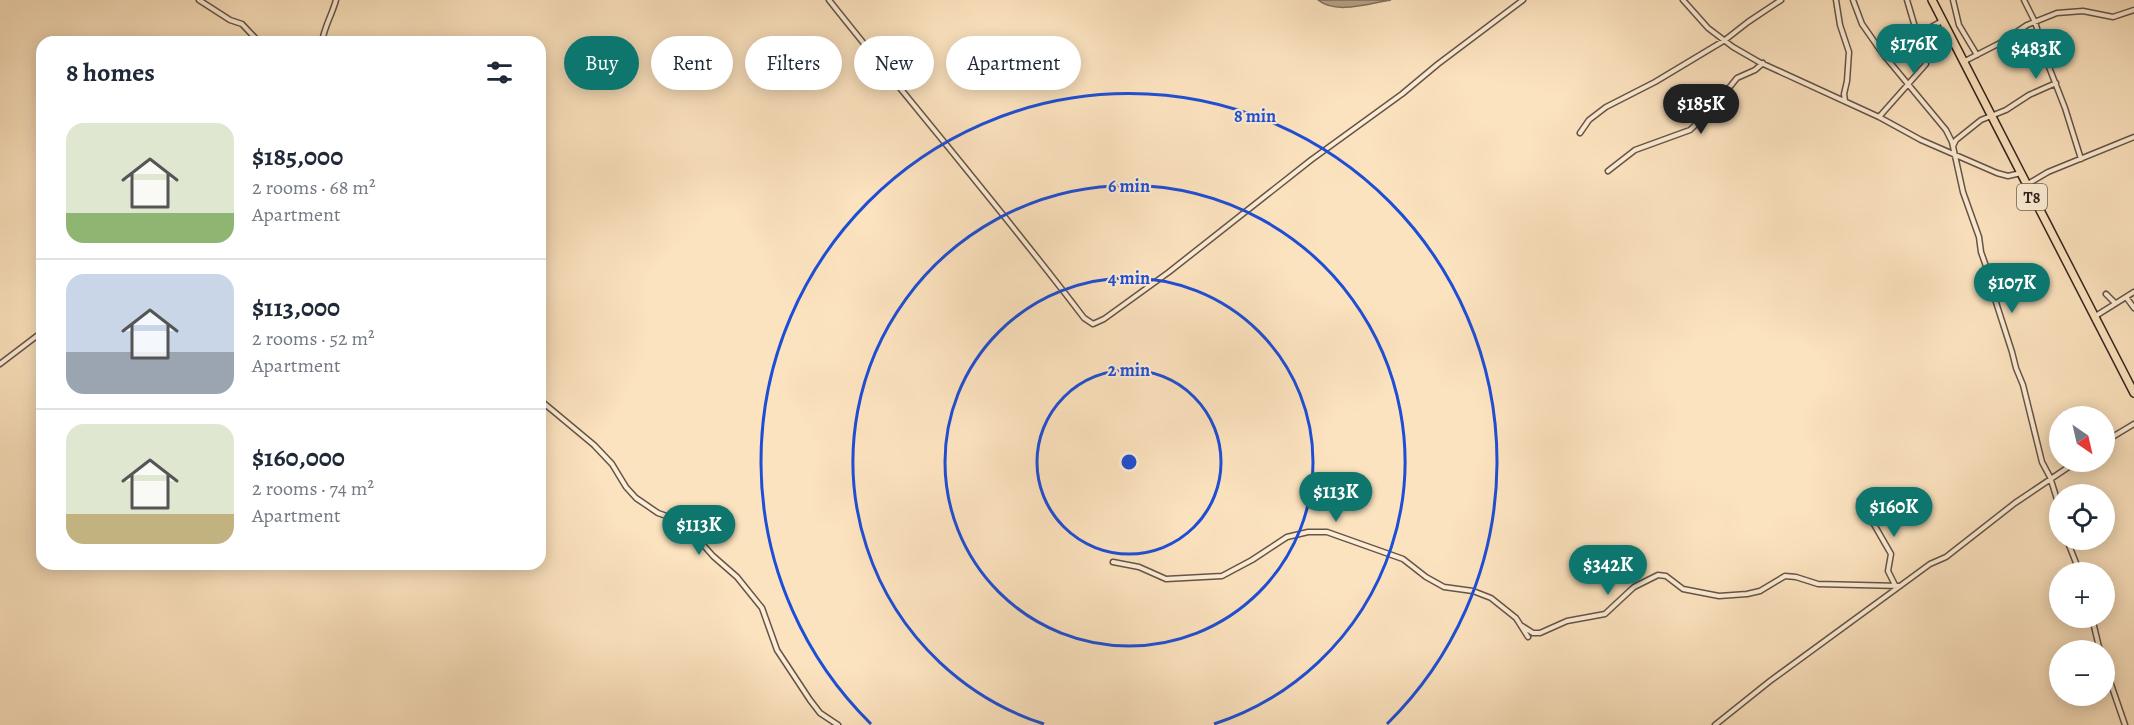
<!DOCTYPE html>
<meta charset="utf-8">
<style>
body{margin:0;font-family:Alegreya,serif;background:#f2f2f3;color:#1f2937;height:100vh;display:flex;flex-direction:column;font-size:22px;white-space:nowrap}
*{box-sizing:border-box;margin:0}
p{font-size:20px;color:#747a83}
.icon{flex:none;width:33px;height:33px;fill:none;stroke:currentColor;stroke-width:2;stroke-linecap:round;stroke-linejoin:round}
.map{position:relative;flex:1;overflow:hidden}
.sheet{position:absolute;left:36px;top:36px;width:510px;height:534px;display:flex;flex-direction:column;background:#fff;border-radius:18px;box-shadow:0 3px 15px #0003}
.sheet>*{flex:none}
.guide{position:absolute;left:564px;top:36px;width:570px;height:54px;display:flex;gap:12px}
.needle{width:39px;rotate:146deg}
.fabs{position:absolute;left:2049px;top:406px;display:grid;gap:12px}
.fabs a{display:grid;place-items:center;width:66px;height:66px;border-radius:50%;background:#fff;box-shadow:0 3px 15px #0003;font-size:30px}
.price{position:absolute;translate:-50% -51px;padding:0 14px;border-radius:21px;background:#0f766e;color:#fff;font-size:20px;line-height:39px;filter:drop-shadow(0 2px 3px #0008)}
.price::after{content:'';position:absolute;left:50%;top:36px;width:18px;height:14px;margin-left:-9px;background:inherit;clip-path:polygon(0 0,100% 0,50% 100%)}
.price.active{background:#222;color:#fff}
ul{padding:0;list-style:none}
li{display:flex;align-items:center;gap:18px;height:150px;padding:0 30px}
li+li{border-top:2px solid #e0e1e3}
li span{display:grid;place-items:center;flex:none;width:168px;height:120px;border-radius:18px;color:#555}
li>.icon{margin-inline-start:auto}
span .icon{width:72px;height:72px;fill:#fffc;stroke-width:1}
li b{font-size:26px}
h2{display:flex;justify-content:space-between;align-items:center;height:72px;padding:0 30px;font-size:26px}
.chip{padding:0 21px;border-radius:27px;background:#fff;box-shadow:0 3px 15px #0003;font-size:21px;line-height:54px}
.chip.active{background:#0f766e;color:#fff}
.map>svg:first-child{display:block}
</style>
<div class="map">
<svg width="2134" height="725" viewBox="0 0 2134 725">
<rect width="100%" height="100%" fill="#fce3bf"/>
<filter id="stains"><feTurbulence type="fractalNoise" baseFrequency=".00333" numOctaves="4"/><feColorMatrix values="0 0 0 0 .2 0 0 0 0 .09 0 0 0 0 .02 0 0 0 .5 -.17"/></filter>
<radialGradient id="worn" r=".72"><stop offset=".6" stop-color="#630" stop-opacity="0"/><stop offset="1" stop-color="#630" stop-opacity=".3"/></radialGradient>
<path fill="#b8a289" stroke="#83705f" stroke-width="1.5" d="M1318,0H1391C1370,3 1336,15 1318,0Z"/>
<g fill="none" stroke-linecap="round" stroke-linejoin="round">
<defs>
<path id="minor" d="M199,0L230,20L242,24L259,42
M829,0C914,107 1002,210 1084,318L1093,324L1104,319L1169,272L1311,160L1402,94L1438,64L1523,0
M1683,0L1708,28L1733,47L1759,62L1879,117L1921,140L1997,173L2008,176L2021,173
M1836,0L1840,25L1849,52L1847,81L1844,94L1845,101
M1853,0L1862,24L1883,54L1946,130L1952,142L1963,192L1979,237L1981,252L1993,286V293L2012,352L2016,368L2023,385L2042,462L2050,477L2060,509
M1953,0L1959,25L1977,55
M2024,0L2035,22L2049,67L2065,108L2081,159
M322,42C324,27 332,15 336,0
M1883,54L1942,21
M1963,62L2000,43L2027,25L2057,13L2083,11L2113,17L2134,10
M1879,117L1926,64L1907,0
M1580,133L1589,120L1606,107L1655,82L1725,40L1748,22L1781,0
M1953,146L1956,140L1981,120L2006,110L2029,95L2056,83
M1608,171L1635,150L1690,130L1712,109L1737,78L1755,70L1763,63
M2026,185L2048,172L2134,137
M2106,294L2115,303
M2126,297L2134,308
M2094,317L2134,292
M0,364L42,332
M540,400L594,445L612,464L626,487L636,498L658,513L683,522L713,556L737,577L762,608L777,650L810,700L820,713L838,725
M2104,442L2134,424
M1860,500L1891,554L1888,571L1895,585
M2067,540L2080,573
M1113,562L1139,567L1166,579L1222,576L1252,560L1287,537L1308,532H1327L1403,559L1426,577L1444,587L1473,591L1491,598L1516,618L1528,637
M2092,618L2100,651
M1522,626L1533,633H1540L1567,621L1605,614L1634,587L1658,575L1666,576L1683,589L1719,596L1747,594L1760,591L1785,576L1796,577L1818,584L1900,586
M2104,664L2125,725
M1715,725L1770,681L1900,586L1930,564L1946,557L2015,503L2076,462"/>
<path id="trunk" d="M1932,0L2134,393"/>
</defs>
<use href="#minor" stroke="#655448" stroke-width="7"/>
<use href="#trunk" stroke="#332520" stroke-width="10"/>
<use href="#minor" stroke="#fdedd5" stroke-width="4"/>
<use href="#trunk" stroke="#fce3bf" stroke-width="7"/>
</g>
<g fill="none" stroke="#1d4ed8" stroke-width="3">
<circle cx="1129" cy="462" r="92"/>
<circle cx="1129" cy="462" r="184"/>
<path d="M1044 724A276 276 0 1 1 1214 724"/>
<path d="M871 724A368 368 0 1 1 1387 724"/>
</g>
<g text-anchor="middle" stroke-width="4.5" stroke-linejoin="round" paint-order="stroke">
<rect fill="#fdedd5" stroke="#706156" stroke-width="1.5" x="2017" y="184" width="30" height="26" rx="4.5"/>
<g font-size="16" font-weight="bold" fill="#332520">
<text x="2032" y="203">T8</text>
</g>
</g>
<circle cx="1129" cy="462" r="9" fill="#1d4ed8" stroke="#fdedd5" stroke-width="3"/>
<g font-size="18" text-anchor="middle" font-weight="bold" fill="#1d4ed8" stroke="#fdedd5" stroke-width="4.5" stroke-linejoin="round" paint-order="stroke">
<text x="1255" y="122">8 min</text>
<text x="1129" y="192">6 min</text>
<text x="1129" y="284">4 min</text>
<text x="1129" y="376">2 min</text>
</g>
<rect width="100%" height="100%" filter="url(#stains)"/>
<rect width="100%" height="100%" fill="url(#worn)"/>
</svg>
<div class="fabs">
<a><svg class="needle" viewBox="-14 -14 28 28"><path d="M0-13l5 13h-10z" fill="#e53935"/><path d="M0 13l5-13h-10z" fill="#747a83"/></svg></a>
<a><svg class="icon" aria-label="locate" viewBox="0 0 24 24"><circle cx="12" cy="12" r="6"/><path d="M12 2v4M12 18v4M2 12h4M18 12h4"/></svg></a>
<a>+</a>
<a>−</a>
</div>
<b class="price" style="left:1914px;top:75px">$176K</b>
<b class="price" style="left:2036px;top:80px">$483K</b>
<b class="price active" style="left:1701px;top:135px">$185K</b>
<b class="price" style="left:2012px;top:314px">$107K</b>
<b class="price" style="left:1336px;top:523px">$113K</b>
<b class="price" style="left:1894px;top:538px">$160K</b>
<b class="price" style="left:699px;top:556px">$113K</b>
<b class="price" style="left:1608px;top:596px">$342K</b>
<div class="guide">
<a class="chip active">Buy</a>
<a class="chip">Rent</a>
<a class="chip">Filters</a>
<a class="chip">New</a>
<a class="chip">Apartment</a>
</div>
<section class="sheet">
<h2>8 homes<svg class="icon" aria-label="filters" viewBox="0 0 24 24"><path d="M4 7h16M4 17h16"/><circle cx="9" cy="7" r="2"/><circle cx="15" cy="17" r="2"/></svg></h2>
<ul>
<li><span style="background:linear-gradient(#dfe7d0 75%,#8fb573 0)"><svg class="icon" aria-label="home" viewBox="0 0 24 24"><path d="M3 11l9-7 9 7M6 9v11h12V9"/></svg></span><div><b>$185,000</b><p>2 rooms · 68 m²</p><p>Apartment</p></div></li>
<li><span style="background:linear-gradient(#c9d6e8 65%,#9aa5b1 0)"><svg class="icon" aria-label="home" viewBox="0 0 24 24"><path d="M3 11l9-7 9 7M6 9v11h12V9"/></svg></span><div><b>$113,000</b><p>2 rooms · 52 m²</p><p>Apartment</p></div></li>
<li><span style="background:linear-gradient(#dfe7d0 75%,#c2b280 0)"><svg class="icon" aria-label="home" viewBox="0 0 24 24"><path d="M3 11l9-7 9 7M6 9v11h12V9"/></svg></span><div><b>$160,000</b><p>2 rooms · 74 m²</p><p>Apartment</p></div></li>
</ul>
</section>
</div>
